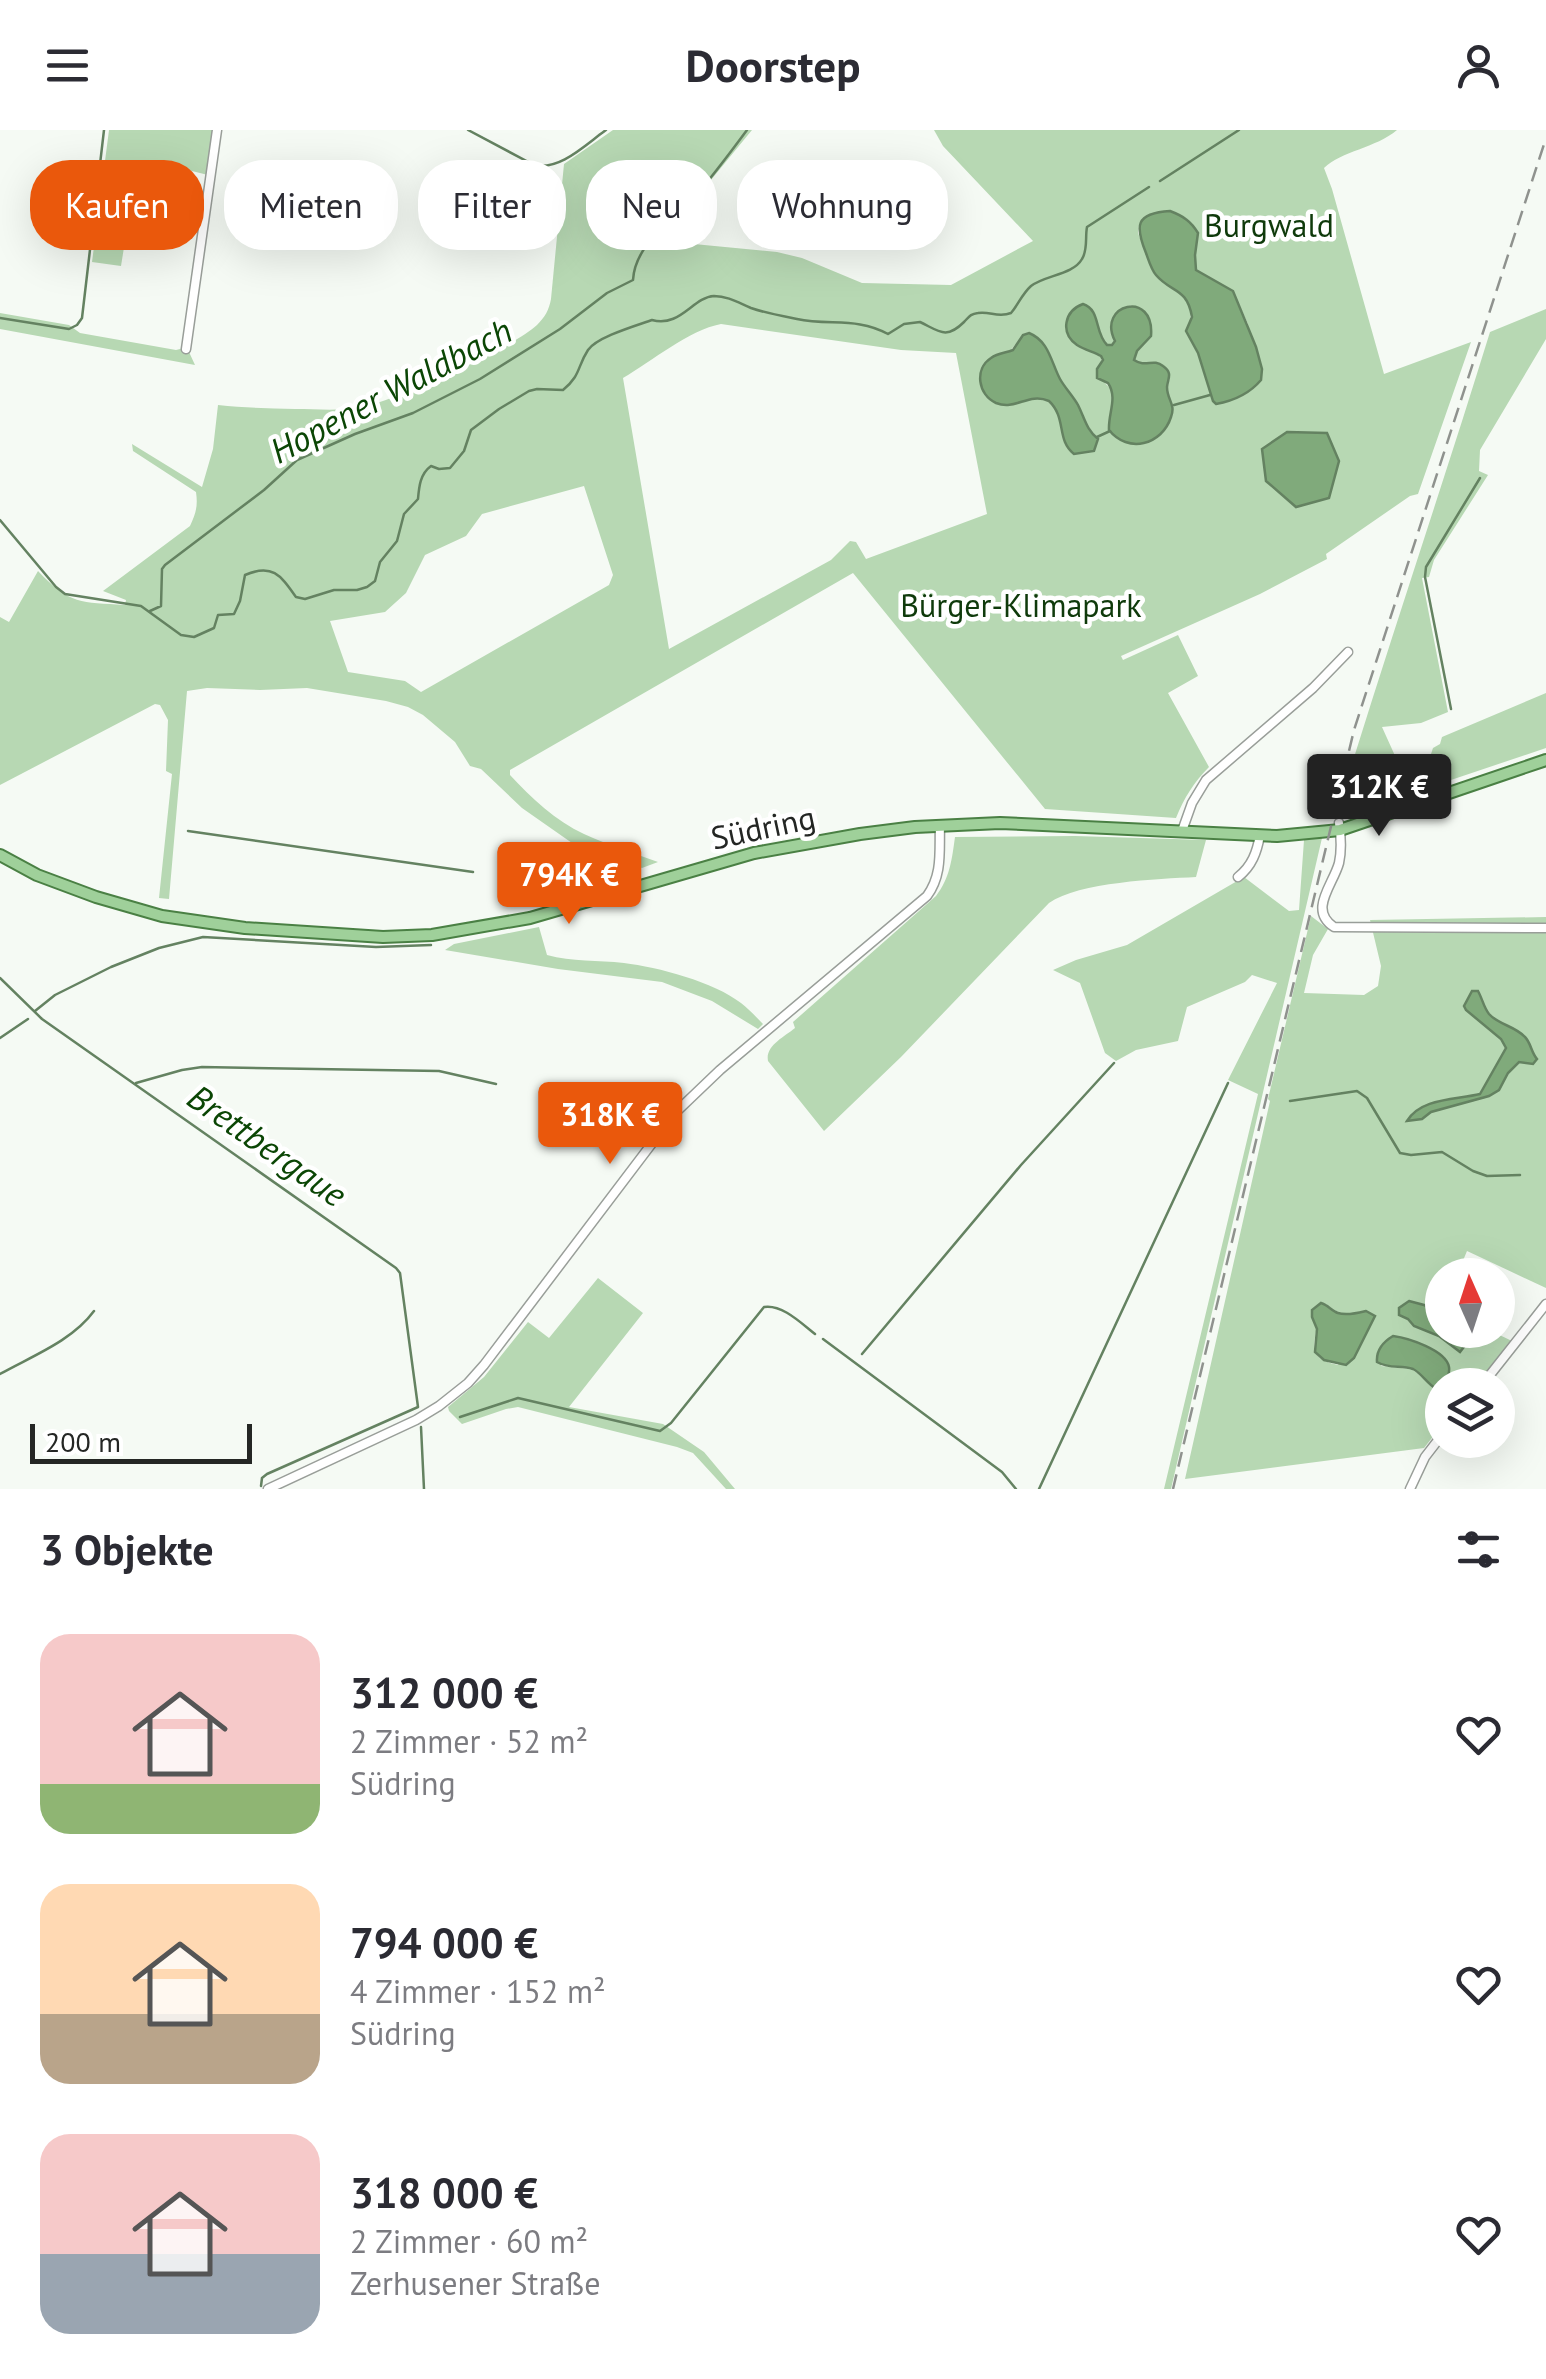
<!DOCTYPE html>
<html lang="de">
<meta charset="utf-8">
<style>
body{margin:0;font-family:"PT Sans",sans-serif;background:#f7f7f7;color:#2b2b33;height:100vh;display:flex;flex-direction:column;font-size:38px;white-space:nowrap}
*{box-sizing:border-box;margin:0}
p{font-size:32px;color:#7c7c81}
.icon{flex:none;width:55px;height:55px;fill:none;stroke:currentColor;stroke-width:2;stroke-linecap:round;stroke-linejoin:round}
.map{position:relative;height:1359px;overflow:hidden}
.side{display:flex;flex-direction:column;background:#fff;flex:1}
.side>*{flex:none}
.top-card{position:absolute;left:30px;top:30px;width:1000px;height:90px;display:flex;gap:20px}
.needle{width:65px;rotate:357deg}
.buttons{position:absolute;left:1425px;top:1128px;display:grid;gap:20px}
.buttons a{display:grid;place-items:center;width:90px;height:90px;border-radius:50%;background:#fff;box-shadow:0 10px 40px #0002;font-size:50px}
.scale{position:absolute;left:30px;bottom:25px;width:222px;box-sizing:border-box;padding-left:10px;border:5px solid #242624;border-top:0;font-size:28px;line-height:35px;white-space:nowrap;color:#242624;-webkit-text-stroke:8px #fff;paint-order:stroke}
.price{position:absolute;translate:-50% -85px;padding:0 22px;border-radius:10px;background:#ea580c;color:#fff;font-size:32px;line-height:65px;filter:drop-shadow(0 2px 5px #0008)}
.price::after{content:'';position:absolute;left:50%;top:60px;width:30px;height:22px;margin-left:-15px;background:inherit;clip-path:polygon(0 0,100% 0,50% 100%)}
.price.current{background:#222;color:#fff}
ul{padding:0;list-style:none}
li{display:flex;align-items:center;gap:30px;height:250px;padding:0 40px}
li span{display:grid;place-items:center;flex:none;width:280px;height:200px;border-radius:30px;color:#555}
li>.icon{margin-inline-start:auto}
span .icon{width:120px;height:120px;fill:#fffc;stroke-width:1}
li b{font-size:42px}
h2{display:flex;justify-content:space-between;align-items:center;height:120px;padding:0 40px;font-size:42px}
.tag{padding:0 35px;border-radius:40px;background:#fff;box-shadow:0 10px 40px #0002;font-size:35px;line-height:90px}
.tag.current{background:#ea580c;color:#fff}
header{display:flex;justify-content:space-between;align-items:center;height:130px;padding:0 40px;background:#fff;font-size:45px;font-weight:700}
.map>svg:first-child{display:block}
</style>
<header><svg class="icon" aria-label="menu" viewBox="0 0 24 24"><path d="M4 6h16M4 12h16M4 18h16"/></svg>Doorstep<svg class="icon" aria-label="person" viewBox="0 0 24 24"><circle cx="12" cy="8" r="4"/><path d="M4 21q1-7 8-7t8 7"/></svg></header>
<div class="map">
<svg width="1546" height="1359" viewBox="0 0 1546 1359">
<rect width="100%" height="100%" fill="#f5faf4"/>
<path fill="#b7d8b3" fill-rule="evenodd" d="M109,0H213L208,45L156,32L141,103L127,99L121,136L92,132Z
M613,0H752L692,73L668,94L665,102L666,109L673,112L777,122L802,128L862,153L951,155L1033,111L943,16L934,0H1397C1376,18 1341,21 1324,38L1332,59L1384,244L1471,212L1418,364L1410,366L1326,424L1327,429L1260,464L1121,526L1123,530L1178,505L1198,546L1168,563L1209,637C1194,652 1184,668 1176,688L1045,679L853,443L510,640V645C531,668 556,691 584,704C608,715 634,723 658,732L642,738L572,713L522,678L481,639L470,636L455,612L423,585L408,577L386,571L307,558L260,560L207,558L187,561L169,769L159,768L172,644L166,641L168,590L160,575L155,574L0,655V487L9,492L38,441C70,475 81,472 125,475L126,470L103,461L190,396C196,383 198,376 196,362L133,321L132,314L202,357L213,319L218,275C244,278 269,278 295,279C315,279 336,281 356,278C391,274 511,219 537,195C545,187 549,180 551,169L564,34ZM1170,81C1208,93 1192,111 1196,140L1233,161L1248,194L1255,257L1233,269L1213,271L1198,224L1189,207L1191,179L1186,169L1176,159L1153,142L1138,103L1139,95L1147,87L1158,82ZM1131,175L1149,209L1137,221L1134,230L1142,235L1153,232L1170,247L1167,259L1169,267L1157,308L1135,315L1112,273L1113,261L1102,250L1101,226C1081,214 1062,215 1068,185L1096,186L1099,205L1107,215H1112ZM721,194L901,220L956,223L987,384L866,429L856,412L850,411L831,430L669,519L623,248C652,231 689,200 721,194ZM1041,210L1047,218L1061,251L1078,275L1085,295L1096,306L1062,304C1062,274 1046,259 1018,273L989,229L1000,224L1009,222L1015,215ZM584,356L613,445L609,455L421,562L405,551L348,542L330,491L385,482L406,463L425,425L466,406L482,384Z
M1546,179V209L1480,320L1479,341L1488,345L1434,430L1429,447L1422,448L1448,582L1421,593L1382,597L1401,639L1426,631L1436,655L1367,681L1336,686C1385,524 1440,364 1490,202Z
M0,183L69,195L80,203L176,220L184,218L189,222L195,235L0,199Z
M1546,563V618L1442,653L1430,627L1433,618L1440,614L1442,607Z
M1075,706L1206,710L1196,747C1158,749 1079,752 1049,773L901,927L824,1001L768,931C765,916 784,907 795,898L793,892L936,766C950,748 952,729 955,707Z
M1322,708L1171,1359H1164L1258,964L1228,950L1277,853L1252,845L1245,852L1187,877L1178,911L1136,920L1116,931L1105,923L1080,853L1053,840L1076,830L1127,815L1244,747L1289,781L1299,780L1304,710Z
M1311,786L1328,799L1313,825L1304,863L1364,865L1378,856L1381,836L1370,790L1546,787V1158L1467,1121L1457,1145H1442V1186L1424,1175L1408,1189L1422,1199L1439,1206L1460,1222L1467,1213L1464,1200H1489L1512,1211L1476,1255H1443L1446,1253L1449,1237C1432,1220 1417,1210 1393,1206L1381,1236L1412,1239L1435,1258L1442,1255V1295L1424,1318L1185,1349L1270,971L1268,969ZM1326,1174C1340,1186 1348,1185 1366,1181L1338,1235C1331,1233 1319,1231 1316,1223C1311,1210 1320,1185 1326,1174Z
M539,797L547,825C572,832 598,830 624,833C658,837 714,852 741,873C749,879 756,887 763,894L758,899L712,871L662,852L558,839L445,820L454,814Z
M598,1148L643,1183L569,1277L663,1294L704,1322L735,1359H726L693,1323L677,1317L518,1277L506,1279L462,1294L449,1281L448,1277L484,1247L528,1192L549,1208Z"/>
<path fill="#80aa7b" stroke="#648261" stroke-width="2.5" d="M1170,81C1183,86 1191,91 1198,103L1195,125L1196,140L1233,161L1256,217L1262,239L1261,250C1250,263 1233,271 1216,274L1213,271L1198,223L1186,201L1192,187C1187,157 1171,163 1156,145C1151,139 1149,131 1146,123C1135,96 1135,83 1170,81Z
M1083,174C1101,180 1094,202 1107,215H1112L1115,211C1096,174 1155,159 1151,206L1137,221L1134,230C1146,238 1153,228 1163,236C1173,243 1168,248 1167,257C1167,270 1176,274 1171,287C1162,315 1128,324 1109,300C1108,283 1118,268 1108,253L1097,248V239L1103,230L1101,226C1094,222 1085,220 1077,215C1060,203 1064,181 1083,174Z
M1029,203C1049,211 1051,232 1060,249C1065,258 1073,266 1078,275C1085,289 1086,299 1098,309L1094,321L1074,324C1056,310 1067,288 1049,271C1028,262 1016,281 996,273C978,265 974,239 991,228C998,223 1006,223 1013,220L1023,205Z
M1287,302L1327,303L1339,331L1329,368L1296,377L1266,351L1262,319Z
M1472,861H1478C1482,868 1484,878 1489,884C1499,895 1515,896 1525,907C1531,913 1531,922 1537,929L1533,934L1519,932L1508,943L1499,960L1489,966L1431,982L1422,989L1407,991C1421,968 1455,970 1480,964L1506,918L1501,909L1466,880L1464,876Z
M1409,1171L1424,1175L1442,1186V1200H1464L1467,1213L1460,1222L1439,1206L1414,1196L1408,1189L1399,1185V1178Z
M1321,1173C1328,1175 1332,1181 1338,1183C1347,1186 1358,1183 1366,1181L1375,1186L1354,1228L1346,1235L1324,1230L1315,1222L1317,1199L1312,1187V1180Z
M1393,1206C1408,1208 1446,1220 1449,1237C1450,1243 1448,1247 1446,1253L1435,1258C1427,1253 1421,1243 1413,1239C1401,1234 1391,1240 1377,1232C1376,1220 1383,1212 1393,1206Z"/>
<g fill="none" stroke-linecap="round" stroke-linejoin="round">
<path stroke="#648261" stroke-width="2.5" d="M468,0L534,35C560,41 586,14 606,0
M1160,51L1239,0
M0,188L69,199L77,195L82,188L104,0
M1174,275L1210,265
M1097,307L1110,301
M0,390L56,457L65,464L141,476L181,505L194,507L214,498L218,485L234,484L240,471L245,445C273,433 281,446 296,467L305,469L334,460H357L367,457L375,451L380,432L397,411L404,384L418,369C419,357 420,344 431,336L439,339L450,338L464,321L471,300L499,279L529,261L537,259L563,260C581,245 577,237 588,220C597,207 635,196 652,190C680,198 693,167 714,166C728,166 739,173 751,178C765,183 782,186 797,189C830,196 857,187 888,204L904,194L920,192C939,201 946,210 964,192C969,187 970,184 978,183C990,181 998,188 1011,183C1018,175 1022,164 1031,156C1045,145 1073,145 1082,129C1088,120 1085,107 1087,97L1149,57
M150,481L161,476L162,439L165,435L264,360L297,330L355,304L413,283L480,249L560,199L607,163L633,150C635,114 671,93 693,69C712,47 730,23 747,0
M1451,579L1425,447L1426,437L1480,348
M188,701L473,742
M0,848L42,889L396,1138L400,1143L418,1277L267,1344L262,1348L261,1356
M35,881L55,865L111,837L159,818L203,807L376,817L431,815
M0,908L28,889
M136,953L182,940L202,937L439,941L496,954
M1290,971L1357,961L1367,968L1400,1023L1411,1025L1442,1022L1473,1041L1487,1046L1520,1045
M823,1209L1002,1342L1016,1359
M862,1224L1021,1035L1114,933
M0,1244C32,1226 72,1211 94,1181
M460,1287L518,1268L660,1301L671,1293L764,1177C782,1174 801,1193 815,1204
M421,1297L424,1359
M1039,1359L1228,953"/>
<defs>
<path id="minor" d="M186,219L217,0
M1339,693C1341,706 1342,719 1339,733C1333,755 1308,780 1334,797L1546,798
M1182,701L1192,673L1206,650L1313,558L1348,522
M1238,747C1252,736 1257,722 1260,705
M1482,1255L1546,1174
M268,1359L416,1290L439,1276L468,1253L484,1235L675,983L720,940L927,766C943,744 939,721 940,695
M1410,1359L1425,1327L1442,1305"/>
<path id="major" d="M0,725L37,745L96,767L162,786L245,798L383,807L432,805L530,788L754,723L860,704L915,697L1000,693L1277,706L1340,700L1546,630"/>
</defs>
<use href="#minor" stroke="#999e99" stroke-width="11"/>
<use href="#major" stroke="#4a8044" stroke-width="14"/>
<use href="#minor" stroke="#fff" stroke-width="8"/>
<use href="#major" stroke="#9fd09a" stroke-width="10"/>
<path stroke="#8f928e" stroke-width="2.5" stroke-dasharray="15 8" stroke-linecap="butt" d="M1173,1359L1354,600L1546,8"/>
</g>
<g text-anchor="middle" stroke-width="9" stroke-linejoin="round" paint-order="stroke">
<g font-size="32" fill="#0f3a0b" stroke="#fff">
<text x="1269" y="107">Burgwald</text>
<text x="1021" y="487">Bürger-Klimapark</text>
</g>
<g font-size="32" fill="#242624" stroke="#fff">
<text transform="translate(763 698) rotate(-12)" y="11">Südring</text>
</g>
<g font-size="35" font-style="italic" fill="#0b4605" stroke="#fff">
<text transform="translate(391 261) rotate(-28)" y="12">Hopener Waldbach</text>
<text transform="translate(267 1016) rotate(35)" y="12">Brettbergaue</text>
</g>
</g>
</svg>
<div class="buttons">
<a><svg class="needle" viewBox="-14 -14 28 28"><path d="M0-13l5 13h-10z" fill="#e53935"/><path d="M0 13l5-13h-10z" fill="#7c7c81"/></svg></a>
<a><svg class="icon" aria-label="layers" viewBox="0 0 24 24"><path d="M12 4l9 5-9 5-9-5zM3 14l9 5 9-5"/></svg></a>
</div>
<div class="scale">200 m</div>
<b class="price current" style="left:1379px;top:709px">312K €</b>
<b class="price" style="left:569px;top:797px">794K €</b>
<b class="price" style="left:610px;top:1037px">318K €</b>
<div class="top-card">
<a class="tag current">Kaufen</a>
<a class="tag">Mieten</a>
<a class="tag">Filter</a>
<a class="tag">Neu</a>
<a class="tag">Wohnung</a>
</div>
</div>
<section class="side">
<h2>3 Objekte<svg class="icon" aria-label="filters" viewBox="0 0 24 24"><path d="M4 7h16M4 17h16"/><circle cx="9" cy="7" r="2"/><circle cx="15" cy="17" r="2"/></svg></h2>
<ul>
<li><span style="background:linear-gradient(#f6c9c9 75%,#8fb573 0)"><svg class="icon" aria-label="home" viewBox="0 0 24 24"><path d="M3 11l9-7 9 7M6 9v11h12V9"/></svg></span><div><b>312 000 €</b><p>2 Zimmer · 52 m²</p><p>Südring</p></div><svg class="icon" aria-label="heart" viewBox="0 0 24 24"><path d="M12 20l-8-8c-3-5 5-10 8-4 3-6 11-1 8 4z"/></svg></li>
<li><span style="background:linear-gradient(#ffd9b3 65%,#b9a48a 0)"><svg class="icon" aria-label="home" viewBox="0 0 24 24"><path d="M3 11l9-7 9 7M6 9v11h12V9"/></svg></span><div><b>794 000 €</b><p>4 Zimmer · 152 m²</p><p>Südring</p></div><svg class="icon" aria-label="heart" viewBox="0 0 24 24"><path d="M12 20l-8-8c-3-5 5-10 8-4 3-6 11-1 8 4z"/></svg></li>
<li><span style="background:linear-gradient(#f6c9c9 60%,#9aa5b1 0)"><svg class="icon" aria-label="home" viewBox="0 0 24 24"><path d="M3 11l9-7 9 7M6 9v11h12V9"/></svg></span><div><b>318 000 €</b><p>2 Zimmer · 60 m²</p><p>Zerhusener Straße</p></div><svg class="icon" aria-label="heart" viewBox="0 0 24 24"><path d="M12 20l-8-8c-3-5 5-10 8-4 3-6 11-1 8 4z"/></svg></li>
</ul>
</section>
